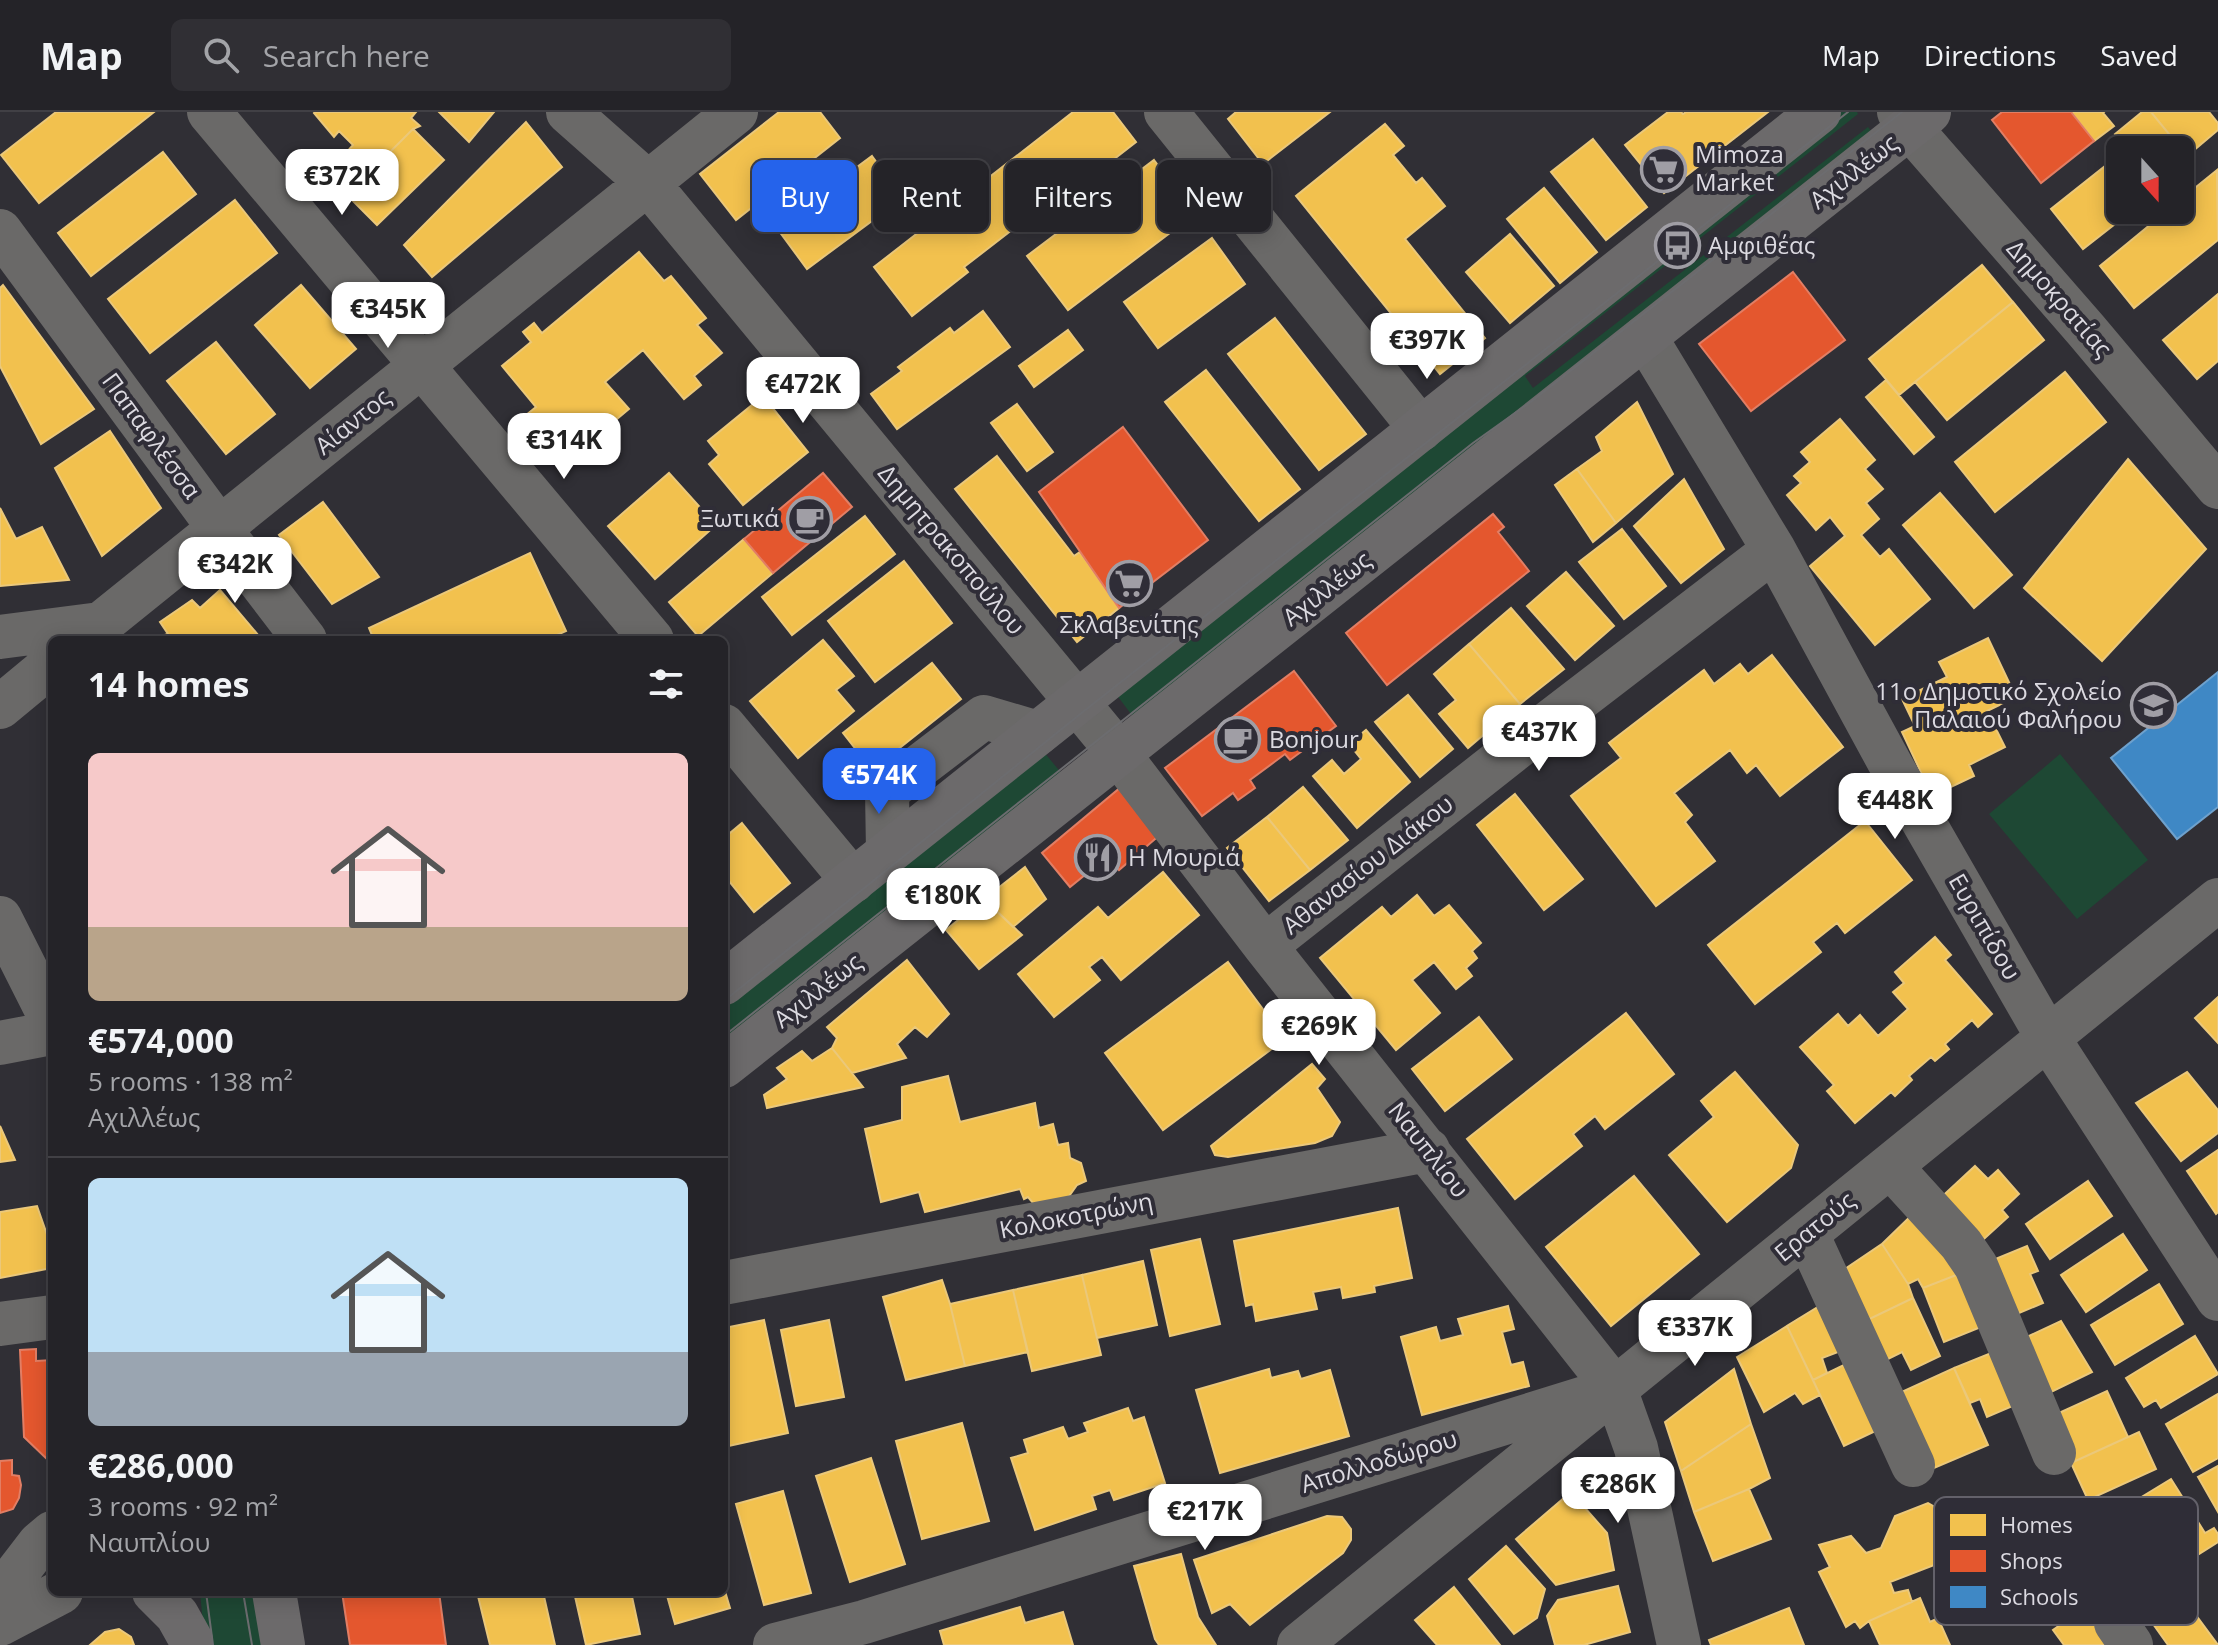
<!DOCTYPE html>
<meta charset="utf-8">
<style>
body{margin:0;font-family:"Open Sans",sans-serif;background:#302f34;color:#f1f3f6;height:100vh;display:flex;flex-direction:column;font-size:30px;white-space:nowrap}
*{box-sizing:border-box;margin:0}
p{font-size:26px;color:#a3a4a8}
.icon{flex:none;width:44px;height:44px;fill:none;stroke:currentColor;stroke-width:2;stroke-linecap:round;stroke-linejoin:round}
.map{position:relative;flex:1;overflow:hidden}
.panel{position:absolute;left:48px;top:524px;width:680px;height:960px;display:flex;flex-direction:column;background:#242328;border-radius:12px;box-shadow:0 4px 20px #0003,0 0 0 2px #414045}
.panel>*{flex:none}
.guide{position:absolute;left:752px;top:48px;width:760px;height:72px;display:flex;gap:16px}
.needle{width:52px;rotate:159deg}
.buttons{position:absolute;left:2106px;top:24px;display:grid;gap:16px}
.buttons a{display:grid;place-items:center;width:88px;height:88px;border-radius:12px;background:#242328;box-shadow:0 4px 20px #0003,0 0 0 2px #414045;font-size:40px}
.price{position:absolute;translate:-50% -68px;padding:0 18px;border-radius:16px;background:#fff;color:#222;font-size:26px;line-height:52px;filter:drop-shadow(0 2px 4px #0008)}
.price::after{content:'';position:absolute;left:50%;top:48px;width:24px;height:18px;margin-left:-12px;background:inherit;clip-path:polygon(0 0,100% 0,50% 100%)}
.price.selected{background:#2563eb;color:#fff}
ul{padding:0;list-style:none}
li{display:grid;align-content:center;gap:16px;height:424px;padding:0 40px}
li+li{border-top:2px solid #414045}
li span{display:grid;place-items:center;height:248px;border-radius:12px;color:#555}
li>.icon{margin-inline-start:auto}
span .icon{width:144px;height:144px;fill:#fffc;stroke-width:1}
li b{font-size:34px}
h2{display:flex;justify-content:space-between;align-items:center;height:96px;padding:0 40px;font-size:34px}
.tag{padding:0 28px;border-radius:12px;background:#242328;box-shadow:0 4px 20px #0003,0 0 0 2px #414045;font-size:28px;line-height:72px}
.tag.selected{background:#2563eb;color:#fff}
header{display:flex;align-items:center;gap:48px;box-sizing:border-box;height:112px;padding:0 40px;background:#242328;border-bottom:2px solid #414045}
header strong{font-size:38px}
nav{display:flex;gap:44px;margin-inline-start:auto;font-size:28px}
.search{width:560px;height:72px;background:#302f34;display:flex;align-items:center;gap:20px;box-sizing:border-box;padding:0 28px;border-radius:12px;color:#a3a4a8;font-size:30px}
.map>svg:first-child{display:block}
</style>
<header>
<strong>Map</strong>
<div class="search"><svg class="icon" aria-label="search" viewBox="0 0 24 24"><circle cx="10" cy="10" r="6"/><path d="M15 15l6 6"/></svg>Search here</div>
<nav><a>Map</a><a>Directions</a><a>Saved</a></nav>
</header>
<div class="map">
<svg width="2218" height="1533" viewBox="0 0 2218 1533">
<rect width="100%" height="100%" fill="#302f35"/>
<path fill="#1e4834" d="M1840,0H1857L1858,2L1525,264L1533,276L1868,15L1875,24L1134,606L1110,574Z
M1038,633L1063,663L724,932V883Z
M2060,642L2148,748L2077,807L1989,702Z
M200,1480H263L271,1533H205Z"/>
<path fill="#f2c14e" stroke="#ebc87a" stroke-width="2" d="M56,0H154L39,91L1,43Z
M315,0H416L411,6L420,14L413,17L366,64L346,41L353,33L339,19L334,25L314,1Z
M439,0H494L469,30Z
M779,0H820L840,26L736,108L700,62Z
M1073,0H1113L1136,30L1078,75L1074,70L964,155L968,160L912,204L874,155Z
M1236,0H1330L1263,52L1228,7Z
M1668,0H1681L1683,2L1686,0H1768L1664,81L1625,33Z
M2071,0H2104L2103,1L2114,14L2094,29Z
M2142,0H2151L2187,44L2180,49V38H2129L2115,22Z
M2151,0H2209L2218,11V18L2187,44Z
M526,10L562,55L432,165L404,133Z
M1385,12L1404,34L1393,43L1416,71L1422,66L1445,94L1405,127L1485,226L1440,262L1296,84Z
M413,17L444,48L377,113L347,83Z
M1593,27L1647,95L1606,128L1551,60Z
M163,40L196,82L91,164L58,121Z
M872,44L903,86L807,157L776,115Z
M2114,47L2120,54V98H2133L2083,137L2051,97Z
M1154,48L1195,102L1068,198L1027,144Z
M2217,58L2218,128L2134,196L2100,154L2168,98H2180V88Z
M1544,76L1597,140L1560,171L1507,107Z
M235,88L277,141L150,241L108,187Z
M1510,122L1554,174L1510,211L1466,160Z
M1212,126L1245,172L1158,236L1124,190Z
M639,140L664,169L671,164L706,206L697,213L722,241L694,264L701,273L684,287L643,238L605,270L629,297L599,322L590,312L556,341L525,304L536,295L502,254L531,230L523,220L534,211L542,221Z
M1982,153L2013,190L1899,283L1869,247Z
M3,173L94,297L41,332L0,254V176Z
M301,173L356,237L310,276L255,213Z
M2218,182V249L2197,267L2163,228Z
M2013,190L2044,228L1947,308L1915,270Z
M983,199L1010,235L897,317L871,282L902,259L898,255L950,216L954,221Z
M1275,206L1366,322L1319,358L1228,242Z
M1068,218L1083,238L1034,275L1019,254Z
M216,230L275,302L226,342L167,269Z
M1206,258L1300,377L1259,409L1165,290Z
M2065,260L2106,310L1995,400L1955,350Z
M1886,268L1934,325L1914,342L1866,285Z
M763,284L808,340L743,393L709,352L719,343L708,329Z
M1637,290L1673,362L1616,411L1577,357L1602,339L1596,325Z
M1017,292L1053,340L1027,359L991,311Z
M1840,307L1875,348L1865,357L1883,377L1866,391L1879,407L1861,423L1880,445L1889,437L1930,487L1875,533L1810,454L1845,424L1830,405L1816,418L1787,383L1801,371L1794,364L1810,350L1801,340Z
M110,319L161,396L102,444L55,356Z
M997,344L1074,444L1080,440L1119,496L1077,530L955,377Z
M2128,347L2206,437L2102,549L2024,476Z
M1577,357L1616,411L1593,430L1555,373Z
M669,361L716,413L655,467L608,414Z
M1684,367L1724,437L1681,471L1634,414Z
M1940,381L2012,463L1974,496L1903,413Z
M323,390L379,465L332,492L279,423Z
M0,396L16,427L42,415L69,468L0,474Z
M865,404L895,442L792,523L762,485Z
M1622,417L1666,474L1624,507L1579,450Z
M744,427L773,461L698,524L669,490Z
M530,441L566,519L546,528H374L369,516Z
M904,449L952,511L875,570L828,509Z
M1566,460L1614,514L1575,548L1527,494Z
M220,478L259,524L254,528H159L158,525L168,522L160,510L192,488L200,496Z
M1511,496L1564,557L1520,592L1469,532Z
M1988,526L2016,585L1987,599L2005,635L1969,653L1974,664L1932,684L1902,620L1915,614L1902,587L1947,565L1939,550Z
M823,528L854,564L836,578L854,599L798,646L750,589Z
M1469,532L1520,592L1468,636L1439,602L1456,588L1434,562Z
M1772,543L1843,635L1780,684L1756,653L1747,661L1730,638L1674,681L1692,703L1685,710L1715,749L1656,794L1571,684L1621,646L1609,631L1704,558L1714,572L1740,552L1748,562Z
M932,551L961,587L872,658L843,621Z
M1408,583L1453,637L1420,665L1375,610Z
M1366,618L1410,670L1357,716L1313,664L1332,648L1344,662L1361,647L1349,632Z
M1303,675L1348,728L1310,758L1267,705Z
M1515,682L1583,767L1544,798L1477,713Z
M1267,705L1310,758L1269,789L1227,736Z
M1865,709L1912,768L1845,821L1837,811L1813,830L1821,840L1755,892L1708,833Z
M742,711L790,771L754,800L724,763V726Z
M1025,755L1046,787L1013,815L984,787Z
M1163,760L1199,803L1121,868L1102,845L1089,855L1100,868L1054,905L1018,862L1098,795L1108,806Z
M1417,783L1434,804L1449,793L1481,831L1472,839L1477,846L1466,856L1472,864L1456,877L1434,850L1412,868L1440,901L1396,938L1320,846L1382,795L1391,805Z
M984,787L1022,823L979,857L946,818Z
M1935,825L1951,843L1945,848L1992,902L1978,915L1972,908L1945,932L1949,937L1935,949L1931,945L1909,964L1912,968L1895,984L1891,980L1855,1011L1827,979L1834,973L1800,935L1838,902L1848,914L1860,903L1878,924L1908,897L1893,880L1904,871L1895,860Z
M907,848L949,902L927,925L915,915L897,932L906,946L852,961L832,936L837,926L827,915Z
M1228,850L1285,927L1163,1018L1105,941Z
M2218,885V931L2195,906Z
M1626,901L1674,962L1605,1017L1595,1004L1573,1022L1582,1034L1515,1087L1467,1027Z
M1479,905L1512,947L1445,999L1412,957Z
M832,936L863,975L767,996L764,983L787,967L777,956L802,939L812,949Z
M1312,952L1325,967L1317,976L1340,1010L1332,1024L1315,1031L1228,1045L1215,1043L1211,1034Z
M1735,960L1798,1033L1791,1056L1727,1110L1669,1043L1714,1005L1701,989Z
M2187,960L2218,998V1021L2181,1049L2136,991Z
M948,964L960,1010L1035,991L1039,1016L1053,1012L1058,1033L1068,1031L1070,1046L1081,1051L1086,1069L1077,1073L1067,1087L1033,1091L1028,1085L1024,1087L1020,1077L925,1100L919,1080L881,1090L865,1017L902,1008V975Z
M0,1014L15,1048L0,1050Z
M2218,1038V1100L2216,1102L2187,1059Z
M1975,1054L1988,1067L1998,1058L2019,1082L2002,1098L2008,1105L1975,1135L1935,1091Z
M1634,1064L1699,1142L1611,1214L1546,1135Z
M2088,1069L2112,1104L2050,1147L2026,1112Z
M37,1094L52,1137V1156L0,1166V1100Z
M1398,1096L1412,1166L1374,1174L1375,1180L1343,1186L1341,1175L1313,1180L1317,1197L1256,1209L1253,1192L1246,1194L1234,1129Z
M1919,1096L1964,1160L1923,1176L1918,1167L1908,1172L1882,1132Z
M2123,1122L2147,1158L2086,1200L2061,1163Z
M1200,1127L1220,1212L1170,1224L1151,1138Z
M1882,1132L1908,1172L1913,1186L1859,1212L1836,1163Z
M2027,1134L2038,1159L2030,1162L2043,1191L2012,1204L1988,1150Z
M1143,1149L1157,1213L1097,1226L1082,1163Z
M1964,1160L1986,1213L1944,1230L1923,1176Z
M1082,1163L1101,1243L1032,1259L1013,1178Z
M942,1168L950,1192L965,1254L906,1268L883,1185Z
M2159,1172L2183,1212L2115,1253L2091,1213Z
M1013,1178L1028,1240L965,1254L950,1192Z
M1913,1186L1940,1244L1911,1258L1902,1240L1878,1252L1859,1212Z
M1826,1190L1846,1237L1822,1246L1827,1261L1813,1268L1787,1214Z
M1508,1194L1514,1217L1502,1220L1511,1253L1523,1250L1529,1274L1422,1303L1401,1225L1436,1215L1440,1229L1463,1223L1458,1207Z
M764,1208L788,1321L724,1335V1216Z
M829,1208L844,1285L796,1294L781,1218Z
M2061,1209L2092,1260L2043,1284L2018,1229Z
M1787,1214L1820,1283L1803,1292L1795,1281L1764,1300L1737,1245Z
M2195,1224L2218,1262L2161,1296L2156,1288L2144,1295L2126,1266Z
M2001,1237L2022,1290L1987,1305L1980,1287L1970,1291L1954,1256Z
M1854,1248L1886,1314L1844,1334L1813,1268Z
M1954,1256L1988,1333L1927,1359L1895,1283Z
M1269,1257L1271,1266L1298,1259L1301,1267L1330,1258L1349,1324L1220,1361L1196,1278Z
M1734,1257L1751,1312L1681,1359L1665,1310Z
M2107,1279L2128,1325L2071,1351L2050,1305Z
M2218,1282V1346L2193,1360L2166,1312Z
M1128,1296L1133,1309L1144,1305L1165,1371L1114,1388L1110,1378L1092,1384L1096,1397L1035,1418L1011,1346L1028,1341L1024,1328L1063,1315L1068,1327L1088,1320L1084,1311Z
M962,1311L989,1409L922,1427L896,1329Z
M1751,1312L1770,1366L1749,1377L1694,1400L1681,1359Z
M2139,1320L2156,1357L2088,1388L2071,1351Z
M871,1346L905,1452L850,1470L816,1364Z
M2218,1354V1400L2198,1365Z
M2171,1367L2205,1421L2214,1416L2218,1422V1430L2172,1459L2130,1392Z
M1749,1377L1771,1427L1713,1449L1694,1400Z
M783,1379L811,1481L764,1493L736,1392Z
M1571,1380L1607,1421L1614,1458L1556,1473L1516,1427Z
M1951,1388L1985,1407L1976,1421L1973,1438L1890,1470L1894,1481L1908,1478L1912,1490L1869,1509L1860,1516L1855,1509L1846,1515L1819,1460L1830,1455L1819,1433L1851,1424L1866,1441L1881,1436L1895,1404L1928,1391L1942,1399Z
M1327,1404L1342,1405L1351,1417V1428L1343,1441L1250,1513L1230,1492L1212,1501L1194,1448Z
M1506,1434L1545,1477L1537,1506L1514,1522L1469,1467Z
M1181,1442L1198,1505L1216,1533H1159L1155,1527L1134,1454Z
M2173,1472L2218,1533H2168L2141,1495Z
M1618,1474L1630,1520L1584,1533H1555L1547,1504L1558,1488Z
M1454,1475L1500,1533H1437L1415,1508Z
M724,1476L730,1496L675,1512L666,1480H724Z
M477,1480H543L555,1533H490Z
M574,1480H631L640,1522L586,1533Z
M1920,1486L1930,1510L1938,1506L1950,1533H1880L1869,1509Z
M2087,1494L2115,1533H2064L2053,1518Z
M1020,1495L1025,1511L1063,1500L1073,1533H944L940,1519Z
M1789,1496L1804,1533H1711L1709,1528Z
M119,1517L131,1525L134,1533H90L105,1520Z"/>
<path fill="#e4572e" stroke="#e27e64" stroke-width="2" d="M2002,0H2071L2094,29L2041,71L1992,8Z
M1793,160L1845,228L1751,299L1699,232Z
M1123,315L1208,428L1119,496L1039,380Z
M823,361L852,395L773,461L744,427Z
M1493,402L1504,415L1498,420L1529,459L1387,573L1346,521Z
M1294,559L1336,614L1290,648L1285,642L1250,668L1255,676L1238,688L1233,681L1202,704L1165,656Z
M1121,675L1161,722L1119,758L1107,745L1070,775L1042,741Z
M36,1237V1249L52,1248V1352L24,1325L20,1238Z
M12,1348V1363L19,1364L21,1373L19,1386L13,1397L0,1401V1349Z
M342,1480H439L446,1533H350Z"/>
<path fill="#3f88c5" stroke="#6ea1cd" stroke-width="2" d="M2218,560V695L2177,727L2111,646Z"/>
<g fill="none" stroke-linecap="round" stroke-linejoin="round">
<path stroke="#6a6968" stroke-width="44" d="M209,0L652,528
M568,0L647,70L1104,623L1265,834L1615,1277L1636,1336L1679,1533
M1166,0L1421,317
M1899,0L1910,16L2086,218L2218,375
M0,119L219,416L305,528
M1645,225L1774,438L1893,657L2048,926L2218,1187
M0,525L100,512
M81,528L736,0
M0,595L52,552
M724,614L853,769
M888,740L887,679L984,605L1038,621
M0,806L52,909
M1265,834L1525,629L1774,438
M0,931L52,921
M1890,1054L1961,1132L1976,1154L2054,1341
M1807,1122L1913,1353
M724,1171L1428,1038
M0,1212L52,1205
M0,1483L39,1432L52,1421
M2116,1511L2131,1533
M0,1512L61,1480
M775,1533L864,1510L1591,1284
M1299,1533L2218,788"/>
<path stroke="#6c6a6b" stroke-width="44" d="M724,871L1819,0
M724,954L1929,0
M154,1480L177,1503L191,1528
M274,1480L283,1533"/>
<path stroke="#6c6c6f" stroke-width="2" d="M724,889L1084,599L1848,0
M724,924L1473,331L1532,289L1902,0
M206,1480L213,1533
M243,1480L252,1533"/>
</g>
<defs>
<symbol id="supermarket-ring" viewBox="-11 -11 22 22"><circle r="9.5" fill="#2f2d37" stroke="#a09ea5" stroke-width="1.5"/><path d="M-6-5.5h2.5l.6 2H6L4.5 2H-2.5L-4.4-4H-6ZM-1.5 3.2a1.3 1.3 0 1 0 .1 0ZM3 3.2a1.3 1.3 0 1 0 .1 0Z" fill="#a09ea5"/></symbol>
<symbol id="bus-ring" viewBox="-11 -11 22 22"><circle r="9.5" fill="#2f2d37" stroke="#a09ea5" stroke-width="1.5"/><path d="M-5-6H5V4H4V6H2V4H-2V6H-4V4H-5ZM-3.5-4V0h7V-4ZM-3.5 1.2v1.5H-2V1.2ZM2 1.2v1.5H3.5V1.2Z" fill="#a09ea5"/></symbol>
<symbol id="cafe-ring" viewBox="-11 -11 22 22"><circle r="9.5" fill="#2f2d37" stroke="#a09ea5" stroke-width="1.5"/><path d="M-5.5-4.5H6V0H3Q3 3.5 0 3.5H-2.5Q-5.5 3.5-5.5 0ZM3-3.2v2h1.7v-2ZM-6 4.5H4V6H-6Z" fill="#a09ea5"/></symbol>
<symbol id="school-ring" viewBox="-11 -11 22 22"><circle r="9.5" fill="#2f2d37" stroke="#a09ea5" stroke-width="1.5"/><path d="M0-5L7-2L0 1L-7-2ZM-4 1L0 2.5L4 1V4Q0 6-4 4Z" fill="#a09ea5"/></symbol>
<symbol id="restaurant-ring" viewBox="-11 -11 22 22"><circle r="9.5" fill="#2f2d37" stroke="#a09ea5" stroke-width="1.5"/><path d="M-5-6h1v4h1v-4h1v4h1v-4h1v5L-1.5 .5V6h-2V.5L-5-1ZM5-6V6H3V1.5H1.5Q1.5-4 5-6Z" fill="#a09ea5"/></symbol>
</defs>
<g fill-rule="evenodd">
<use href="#supermarket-ring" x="1638" y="32" width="51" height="51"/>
<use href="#bus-ring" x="1652" y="108" width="51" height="51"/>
<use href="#cafe-ring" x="784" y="382" width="51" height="51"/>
<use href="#supermarket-ring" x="1104" y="446" width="51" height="51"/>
<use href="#school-ring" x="2128" y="568" width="51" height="51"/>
<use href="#cafe-ring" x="1212" y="602" width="51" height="51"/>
<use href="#restaurant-ring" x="1072" y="720" width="51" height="51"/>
</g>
<g text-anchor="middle" stroke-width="8" stroke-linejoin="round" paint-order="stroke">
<g font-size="24" fill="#dcdae1" stroke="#2f2d37" text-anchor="start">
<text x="1695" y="51">Mimoza<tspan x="1695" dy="28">Market</tspan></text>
<text x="1708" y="142">Αμφιθέας</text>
<text x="779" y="415" text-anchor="end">Ξωτικά</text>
<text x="1129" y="521" text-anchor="middle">Σκλαβενίτης</text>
<text x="2122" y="588" text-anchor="end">11ο Δημοτικό Σχολείο<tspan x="2122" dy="28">Παλαιού Φαλήρου</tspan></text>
<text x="1269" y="636">Bonjour</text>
<text x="1128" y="754">Η Μουριά</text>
</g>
<g font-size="24" fill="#dcdae1" stroke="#2f2d37">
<text transform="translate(1854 60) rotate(-38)" y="8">Αχιλλέως</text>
<text transform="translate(2059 187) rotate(49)" y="8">Δημοκρατίας</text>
<text transform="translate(353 310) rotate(-39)" y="8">Αίαντος</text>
<text transform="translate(151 324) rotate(54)" y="8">Παπαφλέσσα</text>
<text transform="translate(951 438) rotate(50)" y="8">Δημητρακοπούλου</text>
<text transform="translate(1327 477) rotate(-38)" y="8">Αχιλλέως</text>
<text transform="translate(1368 753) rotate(-38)" y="8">Αθανασίου Διάκου</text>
<text transform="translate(1984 815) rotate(60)" y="8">Ευριπίδου</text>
<text transform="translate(818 879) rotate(-38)" y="8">Αχιλλέως</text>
<text transform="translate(1428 1038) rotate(52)" y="8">Ναυπλίου</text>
<text transform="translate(1076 1104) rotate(-11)" y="8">Κολοκοτρώνη</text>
<text transform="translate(1815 1115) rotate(-39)" y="8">Ερατούς</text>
<text transform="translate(1379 1350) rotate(-17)" y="8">Απολλοδώρου</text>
</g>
</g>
<rect x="1934" y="1385" width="264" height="128" rx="12" fill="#2f2d37" stroke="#63616a" stroke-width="2"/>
<rect x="1950" y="1402" width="36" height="22" fill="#f2c14e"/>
<rect x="1950" y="1438" width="36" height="22" fill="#e4572e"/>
<rect x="1950" y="1474" width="36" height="22" fill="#3f88c5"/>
<g font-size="22" fill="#dcdae1">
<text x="2000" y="1421">Homes</text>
<text x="2000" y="1457">Shops</text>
<text x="2000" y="1493">Schools</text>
</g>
</svg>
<div class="buttons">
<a><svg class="needle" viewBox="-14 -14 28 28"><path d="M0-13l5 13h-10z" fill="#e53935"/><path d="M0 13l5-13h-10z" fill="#a3a4a8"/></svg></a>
</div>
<b class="price" style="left:342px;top:105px">€372K</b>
<b class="price" style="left:388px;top:238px">€345K</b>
<b class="price" style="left:1427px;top:269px">€397K</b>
<b class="price" style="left:803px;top:313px">€472K</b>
<b class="price" style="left:564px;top:369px">€314K</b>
<b class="price" style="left:235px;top:493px">€342K</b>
<b class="price" style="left:1539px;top:661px">€437K</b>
<b class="price selected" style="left:879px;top:704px">€574K</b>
<b class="price" style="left:1895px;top:729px">€448K</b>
<b class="price" style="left:943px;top:824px">€180K</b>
<b class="price" style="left:1319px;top:955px">€269K</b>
<b class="price" style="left:1695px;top:1256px">€337K</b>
<b class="price" style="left:1618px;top:1413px">€286K</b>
<b class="price" style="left:1205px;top:1440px">€217K</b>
<div class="guide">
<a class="tag selected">Buy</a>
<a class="tag">Rent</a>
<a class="tag">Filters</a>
<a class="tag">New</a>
</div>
<section class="panel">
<h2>14 homes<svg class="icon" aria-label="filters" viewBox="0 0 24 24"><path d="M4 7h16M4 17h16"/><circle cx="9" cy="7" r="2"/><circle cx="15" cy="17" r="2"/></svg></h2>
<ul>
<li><span style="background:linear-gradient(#f6c9c9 70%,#b9a48a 0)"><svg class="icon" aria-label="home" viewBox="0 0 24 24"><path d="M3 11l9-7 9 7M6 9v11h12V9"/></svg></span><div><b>€574,000</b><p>5 rooms · 138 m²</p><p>Αχιλλέως</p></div></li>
<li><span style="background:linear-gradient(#bfe0f5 70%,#9aa5b1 0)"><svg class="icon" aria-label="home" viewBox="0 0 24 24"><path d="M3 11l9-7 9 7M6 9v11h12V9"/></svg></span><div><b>€286,000</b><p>3 rooms · 92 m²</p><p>Ναυπλίου</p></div></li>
</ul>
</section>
</div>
